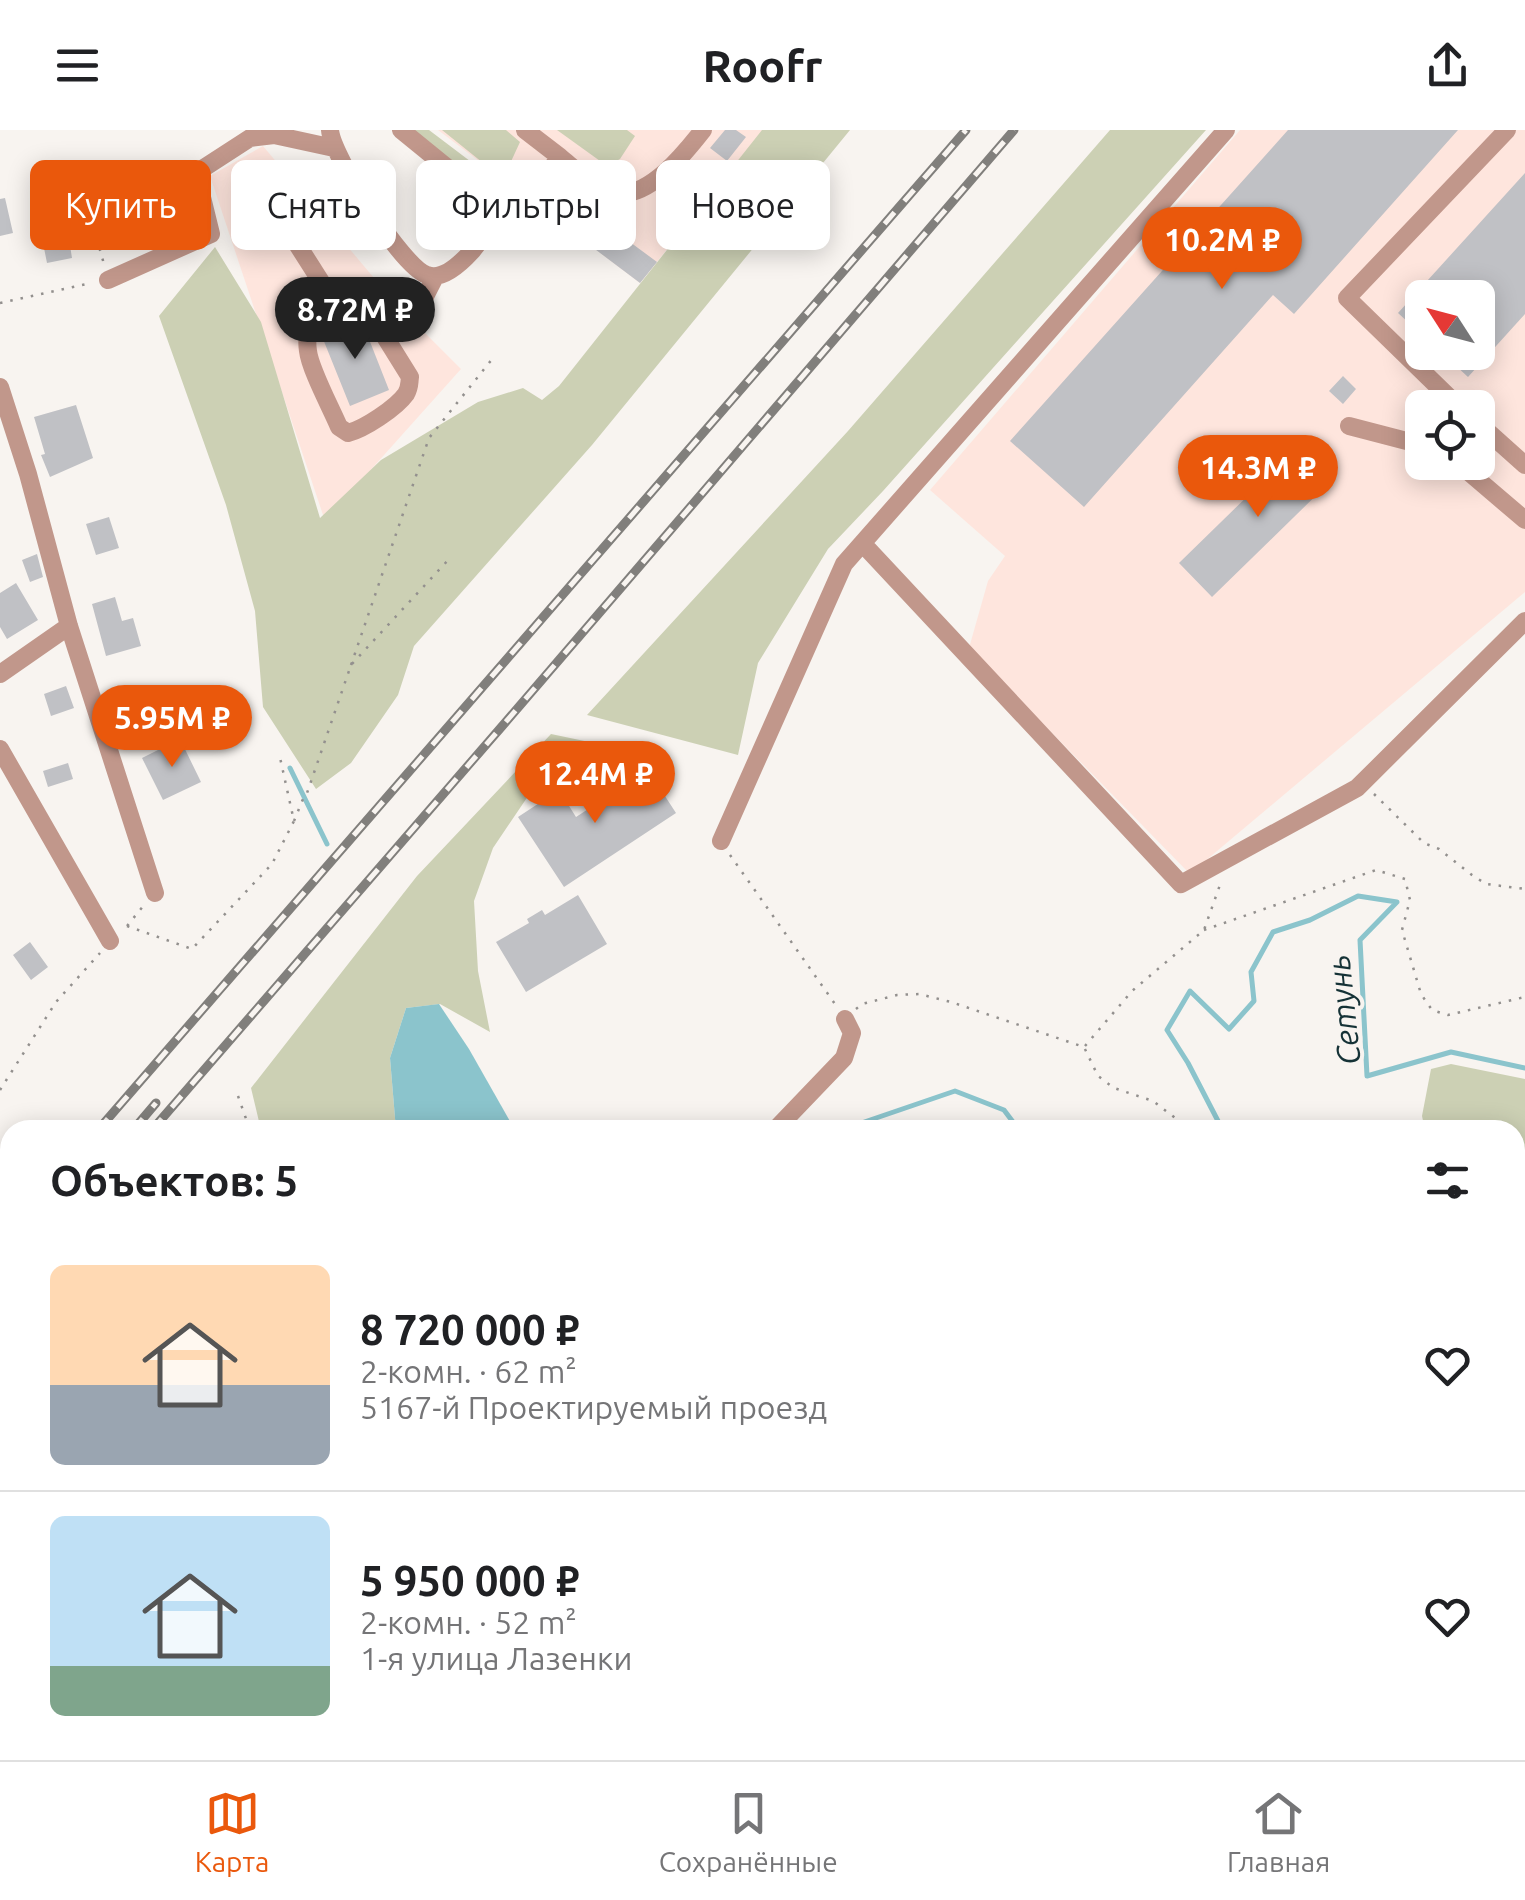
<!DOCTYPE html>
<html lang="ru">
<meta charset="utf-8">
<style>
body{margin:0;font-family:Ubuntu,sans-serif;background:#f6f6f6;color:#202124;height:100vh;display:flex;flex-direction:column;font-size:38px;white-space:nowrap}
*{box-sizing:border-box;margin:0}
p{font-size:32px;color:#757577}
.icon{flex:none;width:55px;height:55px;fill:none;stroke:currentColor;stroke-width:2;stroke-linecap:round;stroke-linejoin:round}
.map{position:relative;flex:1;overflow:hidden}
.details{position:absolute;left:0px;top:990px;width:1525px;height:640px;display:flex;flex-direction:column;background:#fff;border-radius:30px 30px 0 0;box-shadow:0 5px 25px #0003}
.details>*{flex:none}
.guide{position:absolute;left:30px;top:30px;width:1000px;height:90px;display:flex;gap:20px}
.needle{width:65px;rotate:306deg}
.controls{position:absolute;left:1405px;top:150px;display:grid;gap:20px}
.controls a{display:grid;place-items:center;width:90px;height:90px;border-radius:15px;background:#fff;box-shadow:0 5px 25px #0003;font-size:50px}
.price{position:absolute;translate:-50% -85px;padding:0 22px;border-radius:35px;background:#ea580c;color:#fff;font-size:32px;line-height:65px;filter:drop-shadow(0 2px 5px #0008)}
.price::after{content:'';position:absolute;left:50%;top:60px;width:30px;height:22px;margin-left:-15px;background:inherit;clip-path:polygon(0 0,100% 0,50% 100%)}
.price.current{background:#222;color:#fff}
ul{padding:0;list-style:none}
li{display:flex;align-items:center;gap:30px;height:250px;padding:0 50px}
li+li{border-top:2px solid #e0e0e0}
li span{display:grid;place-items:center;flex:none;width:280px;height:200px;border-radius:15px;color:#555}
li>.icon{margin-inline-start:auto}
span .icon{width:120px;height:120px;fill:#fffc;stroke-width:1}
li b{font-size:42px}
h2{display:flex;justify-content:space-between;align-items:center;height:120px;padding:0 50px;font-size:42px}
.tag{padding:0 35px;border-radius:15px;background:#fff;box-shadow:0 5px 25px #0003;font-size:35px;line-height:90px}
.tag.current{background:#ea580c;color:#fff}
header{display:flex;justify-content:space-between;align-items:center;height:130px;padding:0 50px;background:#fff;font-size:45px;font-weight:700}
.dock{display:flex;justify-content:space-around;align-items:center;height:140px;border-top:2px solid #e0e0e0;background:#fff;font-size:28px;color:#757577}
.dock a{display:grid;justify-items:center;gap:5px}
.dock .current{color:#ea580c}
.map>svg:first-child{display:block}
</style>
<header><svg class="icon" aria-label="menu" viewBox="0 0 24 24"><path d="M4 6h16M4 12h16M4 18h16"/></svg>Roofr<svg class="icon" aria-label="share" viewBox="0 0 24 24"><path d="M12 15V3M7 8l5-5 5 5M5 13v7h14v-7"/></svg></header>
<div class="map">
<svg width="1525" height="1630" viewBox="0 0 1525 1630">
<rect width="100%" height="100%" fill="#f8f4f0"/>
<path fill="#fee5dd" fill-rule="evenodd" d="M438,0H763L640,153Z
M1240,0H1525V462L1198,737L1187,741L969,518L988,451L1005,426L930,360ZM1422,168H1478V222H1422ZM1422,278H1478V332H1422Z
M263,16L395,173L461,239L325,391L210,46Z"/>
<path fill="#f1e9de" d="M1525,1183V1382L1515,1363V1187Z
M104,1620H181L202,1630H101Z"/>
<path fill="#ccd0b4" d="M412,0H429L495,50L485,58Z
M442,0H506L520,12L503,49Z
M557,0H627L635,6L620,29L607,36Z
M762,0H850L592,315L414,516L398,565L351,633L316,659L263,577L255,481L226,375L159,186L215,117L261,192L320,388L381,330L478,272L523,258L542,270L559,256Z
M1110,0H1206L883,361L828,419L758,533L738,625L587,585L848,301Z
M551,604L637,622L581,624L541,647L493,718L474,771L478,841L490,902L440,874L406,878L390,928L396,1000H261L251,958L417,746Z
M1451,934L1525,949V1178L1515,1181V1000H1425L1422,986L1431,939Z
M1515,1425L1525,1443V1508L1515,1513Z"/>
<path fill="#8bc4cc" d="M439,874L469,919L515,1000H396L390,928L406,878Z"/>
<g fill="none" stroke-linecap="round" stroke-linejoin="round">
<path stroke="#8bc4cc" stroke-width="5" d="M290,638L327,714
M841,1000L955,961L1004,980L1019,1000
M1207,1000L1218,991L1188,933L1167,900L1190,861L1229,899L1254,871L1251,842L1273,802L1310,790L1358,766L1397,772L1360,810L1367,946L1451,922L1525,938
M29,1630L32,1620"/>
</g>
<path fill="#c0c1c5" d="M725,0H736L746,7L727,31L710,18Z
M1288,0H1458L1294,184L1273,165L1084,377L1010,311Z
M58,35L63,59L40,65L34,41Z
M528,36L534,40L532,52L537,58L548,60L554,56L657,132L640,153L535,74L537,66L533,56L525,54L512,56Z
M1525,43V184L1468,247L1441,222H1478V168H1422V205L1398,183Z
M169,58L183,94L143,109L129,73Z
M5,68L13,103L0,106V69Z
M69,109L72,128L47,133L43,113Z
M359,188L365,199L389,260L350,276L321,204Z
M1343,246L1356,259L1343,274L1329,261Z
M76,275L93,328L50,347L41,325L45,324L34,287Z
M1303,312L1336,346L1212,467L1179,433Z
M109,387L119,418L96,425L86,394Z
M37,424L43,447L30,452L22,430Z
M16,453L38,490L7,509L0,497V463Z
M115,467L122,491L133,488L141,516L106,526L92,474Z
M66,556L74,578L51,586L44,564Z
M145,571L154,594L135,601L126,578Z
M180,609L201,652L163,670L142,628Z
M68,633L73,649L48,657L43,641Z
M648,640L676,683L564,757L518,687L559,660L576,687Z
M578,765L607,814L526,862L496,812L529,793L527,789L542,780L545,785Z
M30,812L48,837L31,850L13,825Z"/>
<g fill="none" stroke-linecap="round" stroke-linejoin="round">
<path stroke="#93908e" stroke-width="2.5" stroke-dasharray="2.5 8" stroke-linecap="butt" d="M82,58L104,134
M0,173L91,153
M351,535L429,308L493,228
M1374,664L1424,713L1439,719L1472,745L1486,754L1525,759
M294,691L303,669L306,666L351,535L450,428
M730,725L835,874
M127,796L192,819L272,734L294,691L279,623
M127,796L144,775
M1204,800L1376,740L1405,749L1410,770L1402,800L1421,864L1432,880L1448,885L1525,867
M856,879L862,874L897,865L919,864L951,872L1084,917L1098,946L1114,958L1153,971L1191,1000
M1085,916L1132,861L1204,800L1221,752
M0,960L56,872L100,823
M238,966L250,1000
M1515,1146L1525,1145
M1515,1377L1525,1395
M0,1488L10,1495
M1515,1579L1525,1567
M1472,1630L1479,1620"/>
<path stroke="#c1978b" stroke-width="18" d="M330,0C332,26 402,137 427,145C443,151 462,132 472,121C482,108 492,98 492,81L482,66L401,0
M525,0L560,27
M544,48L560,27C576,40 594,58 614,63C648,70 685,23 703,0
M269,70L332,169
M492,81L525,66
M108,150L211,104L196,43L250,8L274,5L334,18
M344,164L356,167L364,173L410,247C409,254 410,257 406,264C396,278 364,299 348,303L339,297C331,278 310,239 308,221C304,196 320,170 344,164Z
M386,208L413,190L435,147
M0,257L28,344L69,496L155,763
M1460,278L1347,168L1507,0
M1478,293L1525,335
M1349,296L1422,315
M1457,332L1525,390
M863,414L1181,754L1357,658L1525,491
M0,544L69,496
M0,619L110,811
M721,711L844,434L1226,0
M775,1000L844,928L852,903L845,889
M0,1368L10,1363
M195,1620L217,1630
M666,1620L667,1630
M849,1620L852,1630
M1145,1620L1149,1630
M1364,1620L1371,1630
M312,1630L318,1620
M484,1630L489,1620"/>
<defs>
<path id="rail" d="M98,1000L966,0
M133,1000L156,973
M152,1000L504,594L1014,0
M0,1133L10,1120
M0,1161L10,1149
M0,1188L10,1175"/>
</defs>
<use href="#rail" stroke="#817f7c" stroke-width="9"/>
<use href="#rail" stroke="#f8f4f0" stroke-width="5" stroke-dasharray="15" stroke-linecap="butt"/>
</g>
<g text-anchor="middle" stroke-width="8" stroke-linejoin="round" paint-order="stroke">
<g font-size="32" font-style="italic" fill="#153236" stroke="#f8f4f0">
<text transform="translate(1344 880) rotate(-96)" y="11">Сетунь</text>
</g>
</g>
</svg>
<div class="controls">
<a><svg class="needle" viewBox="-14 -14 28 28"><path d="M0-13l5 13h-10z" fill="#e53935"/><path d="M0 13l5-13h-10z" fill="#757577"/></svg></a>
<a><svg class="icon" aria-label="locate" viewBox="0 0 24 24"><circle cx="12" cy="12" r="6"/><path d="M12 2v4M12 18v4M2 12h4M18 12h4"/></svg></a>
</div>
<b class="price" style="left:1222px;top:162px">10.2M ₽</b>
<b class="price current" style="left:355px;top:232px">8.72M ₽</b>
<b class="price" style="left:1258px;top:390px">14.3M ₽</b>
<b class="price" style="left:172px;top:640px">5.95M ₽</b>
<b class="price" style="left:595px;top:696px">12.4M ₽</b>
<div class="guide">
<a class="tag current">Купить</a>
<a class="tag">Снять</a>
<a class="tag">Фильтры</a>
<a class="tag">Новое</a>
</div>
<section class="details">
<h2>Объектов: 5<svg class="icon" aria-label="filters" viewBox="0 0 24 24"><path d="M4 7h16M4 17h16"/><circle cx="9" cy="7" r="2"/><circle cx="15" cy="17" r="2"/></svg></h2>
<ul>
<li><span style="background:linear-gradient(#ffd9b3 60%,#9aa5b1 0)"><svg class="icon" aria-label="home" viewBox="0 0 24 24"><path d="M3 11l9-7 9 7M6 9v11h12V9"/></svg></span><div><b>8 720 000 ₽</b><p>2-комн. · 62 m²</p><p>5167-й Проектируемый проезд</p></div><svg class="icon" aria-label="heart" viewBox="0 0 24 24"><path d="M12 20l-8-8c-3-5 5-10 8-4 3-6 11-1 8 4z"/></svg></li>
<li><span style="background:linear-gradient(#bfe0f5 75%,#7fa58c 0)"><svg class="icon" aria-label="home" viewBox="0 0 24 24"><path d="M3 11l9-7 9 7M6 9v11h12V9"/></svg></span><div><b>5 950 000 ₽</b><p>2-комн. · 52 m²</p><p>1-я улица Лазенки</p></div><svg class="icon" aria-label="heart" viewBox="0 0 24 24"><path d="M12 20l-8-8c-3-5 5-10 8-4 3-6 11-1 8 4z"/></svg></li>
</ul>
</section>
</div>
<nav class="dock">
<a class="current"><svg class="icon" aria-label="map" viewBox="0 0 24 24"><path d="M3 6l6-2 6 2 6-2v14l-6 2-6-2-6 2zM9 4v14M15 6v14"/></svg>Карта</a>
<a><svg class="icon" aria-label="saved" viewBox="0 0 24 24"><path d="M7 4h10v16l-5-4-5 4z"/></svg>Сохранённые</a>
<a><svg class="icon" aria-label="home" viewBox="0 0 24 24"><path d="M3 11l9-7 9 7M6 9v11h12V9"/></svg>Главная</a>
</nav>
